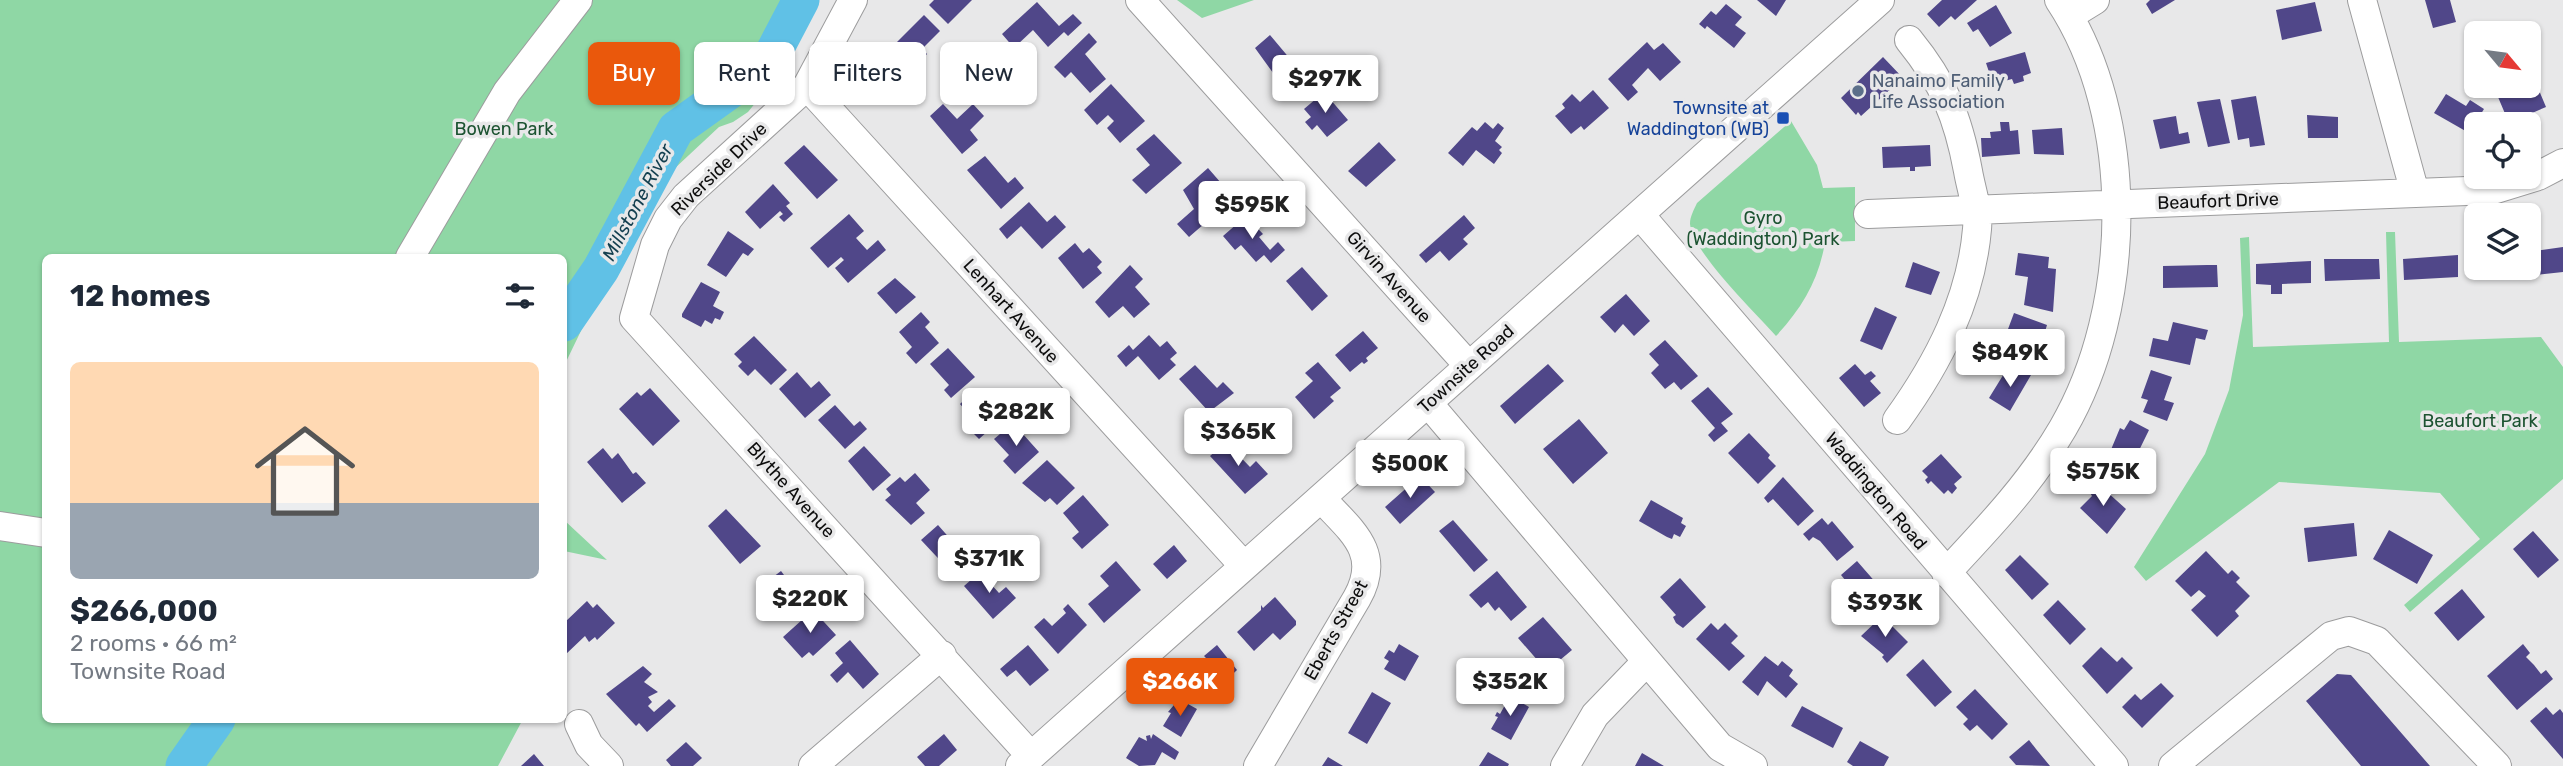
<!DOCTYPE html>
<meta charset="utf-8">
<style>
body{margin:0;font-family:Rubik,sans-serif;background:#f6f6f7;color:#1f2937;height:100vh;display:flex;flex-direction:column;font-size:26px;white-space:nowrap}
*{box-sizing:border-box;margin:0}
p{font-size:23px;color:#747a83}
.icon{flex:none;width:38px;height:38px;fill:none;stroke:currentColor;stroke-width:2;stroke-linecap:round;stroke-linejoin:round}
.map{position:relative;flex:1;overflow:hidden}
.side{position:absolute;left:42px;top:254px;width:525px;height:469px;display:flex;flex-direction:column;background:#fff;border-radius:10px;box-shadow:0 2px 5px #0004}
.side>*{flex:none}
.hud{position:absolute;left:588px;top:42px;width:665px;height:63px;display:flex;gap:14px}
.needle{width:46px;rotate:119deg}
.tools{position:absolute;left:2464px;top:21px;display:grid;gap:14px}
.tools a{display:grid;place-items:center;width:77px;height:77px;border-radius:10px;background:#fff;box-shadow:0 2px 5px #0004;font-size:35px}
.price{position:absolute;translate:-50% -60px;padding:0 16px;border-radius:7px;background:#fff;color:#222;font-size:23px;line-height:46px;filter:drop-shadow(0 2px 4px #0008)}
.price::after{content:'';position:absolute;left:50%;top:42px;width:21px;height:16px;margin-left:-10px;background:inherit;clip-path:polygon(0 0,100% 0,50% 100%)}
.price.active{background:#ea580c;color:#fff}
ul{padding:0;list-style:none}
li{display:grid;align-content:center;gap:14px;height:371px;padding:0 28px}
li+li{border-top:2px solid #e0e1e3}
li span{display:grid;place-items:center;height:217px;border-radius:10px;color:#555}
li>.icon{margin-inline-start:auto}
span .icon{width:126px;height:126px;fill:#fffc;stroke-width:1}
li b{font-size:30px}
h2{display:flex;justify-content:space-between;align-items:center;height:84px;padding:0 28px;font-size:30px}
.pill{padding:0 24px;border-radius:10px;background:#fff;box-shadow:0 2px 5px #0004;font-size:24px;line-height:63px}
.pill.active{background:#ea580c;color:#fff}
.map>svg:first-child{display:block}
</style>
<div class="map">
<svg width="2563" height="766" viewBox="0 0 2563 766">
<rect width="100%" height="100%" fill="#e8e8e9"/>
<path fill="#8fd7a5" d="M0,0H808L791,50L764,92L748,112L733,122L719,127L674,169L629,231L608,285L593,306L564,366V257H46V719H523L498,766H0Z
M1177,0H1254L1202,18Z
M1791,121L1817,165L1823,188L1855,187V241L1830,242L1826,235C1821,276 1804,306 1776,336C1755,312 1693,253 1690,224C1690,216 1694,210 1697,203Z
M2386,232H2395L2399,342L2541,337L2563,367V479L2410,612L2404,605L2480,539L2440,493L2279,482L2146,581L2134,567L2205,454L2229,390L2243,315L2240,238L2249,237L2253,347L2389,342Z
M564,520L607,560L564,551Z"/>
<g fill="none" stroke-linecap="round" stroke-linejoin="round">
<path stroke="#60c1e6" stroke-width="37" d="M564,323L601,269L676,129L768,63L801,0
M184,766L217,719"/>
</g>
<path fill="#504789" d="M934,0H972L948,24L929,5Z
M1757,0H1786L1776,16Z
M1942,0H1977L1955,20L1951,16L1939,27L1927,14Z
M2150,0H2175L2152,14L2146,4Z
M2425,0H2450L2456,22L2433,28Z
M1037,2L1059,26L1073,14L1082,23L1068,36L1064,32L1048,47L1033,30L1014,48L1002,34Z
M2315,2L2322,31L2282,40L2276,10Z
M1726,4L1742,17L1735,25L1746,33L1734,48L1707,26L1705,29L1699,24L1711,11L1716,15Z
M1996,5L2012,33L1990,47L1978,29L1973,32L1967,23Z
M924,15L940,31L922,49L927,54L918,63L897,42Z
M1089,33L1097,42L1085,54L1106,79L1090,93L1071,72L1065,78L1054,67Z
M1270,35L1296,66L1279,81L1255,48Z
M1647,42L1654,50L1663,43L1681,62L1660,81L1648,68L1632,85L1638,92L1628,101L1608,79Z
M2025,52L2031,73L2023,76L2024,81L2014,84L2012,79L1993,84L1986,63Z
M871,53H892L896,74H903L912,82V94H896V102L873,103Z
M1883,57L1903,78L1861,116L1858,112L1856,115L1841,98Z
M2532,74L2546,107L2509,123L2495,90L2504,86H2529V75Z
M1111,84L1145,121L1120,143L1107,128L1114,121L1108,115L1097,125L1084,110Z
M1593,90L1609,108L1584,130L1581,126L1571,134L1555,116L1565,108L1562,104L1572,94L1580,102Z
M1324,92L1348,120L1327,137L1317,125L1312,130L1305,122L1311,117L1304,109Z
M2446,94L2466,106L2470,100L2484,109L2469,133L2434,113Z
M2256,96L2265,145L2250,147L2249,138L2238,140L2231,100Z
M2220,99L2230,143L2208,147L2197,102Z
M943,104L957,119L973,104L984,116L970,130L978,140L962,154L930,116Z
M2307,115L2338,117V138H2308Z
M2176,116L2179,134L2188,132L2190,143L2160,149L2153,120Z
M1485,122L1493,129L1498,123L1504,128L1495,141L1502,147L1499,150L1502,153L1494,164L1476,150L1463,166L1448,153L1472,127L1477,131Z
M2000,122H2009L2010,131L2018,130L2020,154L1982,157L1981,138H1991L1990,132L2001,131Z
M2062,128L2064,155L2034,154L2032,130Z
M1154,134L1182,163L1146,194L1132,180L1150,165L1136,149Z
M1379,142L1396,160L1366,187L1348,171Z
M804,145L838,180L817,199L784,163Z
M1930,145L1931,166L1915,167V171H1910V167L1883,168L1882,147Z
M985,156L1008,183L1015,177L1024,188L1001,209L967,170Z
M1208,168L1234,198L1189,237L1177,224L1194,209L1183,190Z
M773,184L790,203L786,206L793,214L784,222L779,217L783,214L780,211L760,229L745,212Z
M1029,202L1047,222L1055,215L1066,227L1042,249L1021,226L1007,239L999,229Z
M849,214L864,231L856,238L867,250L878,240L886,250L848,283L835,268L844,260L841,257L828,268L810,248Z
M1464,215L1475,228L1463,239L1468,244L1449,261L1440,251L1426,263L1419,255Z
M1246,216L1263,234L1259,237L1270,250L1278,242L1285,250L1271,263L1264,255L1256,262L1241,245L1235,250L1223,236Z
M728,231L754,249L748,256L743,253L726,277L707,265Z
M1075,243L1083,253L1089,248L1102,262L1097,267L1102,273L1083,289L1058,258Z
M2563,247V272L2536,275L2534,251Z
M2018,253L2049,257L2048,268L2056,269L2053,312L2024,305L2028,277L2015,275Z
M2476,253V268H2516V275L2473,276L2472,254Z
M2458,255V277L2404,280L2403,259Z
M2324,259H2379L2380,279L2325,281Z
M2311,261V283L2282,284V294H2271V285L2256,284V264Z
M1913,262L1940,272L1931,295L1905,287Z
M1130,265L1143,279L1135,287L1150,304L1134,318L1123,306L1109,318L1095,302Z
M2207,265H2217L2218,287L2163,288V266Z
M1302,267L1328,296L1312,311L1286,281Z
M895,278L916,297L896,314L877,293Z
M701,282L720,292L713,306L724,312L720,320L715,318L712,324L705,320L701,327L682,317V314Z
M1626,294L1650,321L1634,336L1623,324L1615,333L1600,317Z
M1875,307L1897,317L1882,350L1860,341Z
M921,312L930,322L925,327L939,343L916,364L906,353L912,347L899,332Z
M2014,313L2047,325L2044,335L2040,334L2037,342L2041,343L2032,368L1998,356Z
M2173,322L2208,330L2205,340L2196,338L2190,365L2149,356L2153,338L2168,341Z
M1363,331L1378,348L1366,358L1368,361L1364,364L1362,362L1350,372L1335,355Z
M1149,335L1160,347L1167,341L1177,353L1170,359L1176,365L1159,380L1138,356L1126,367L1117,356L1129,345L1133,350Z
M754,336L787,370L771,385L755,369L748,376L738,366L742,362L734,354Z
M1665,340L1698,376L1681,390L1674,382L1665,389L1651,373L1659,365L1649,354Z
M948,348L975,377L951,398L944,390L949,385L930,364Z
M1318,362L1341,388L1330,397L1334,401L1314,419L1295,397L1313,381L1305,373Z
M1548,364L1564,381L1515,424L1500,406Z
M1855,364L1865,375L1871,371L1876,376L1870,381L1881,393L1864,407L1839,378Z
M1195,365L1217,388L1223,382L1234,393L1209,412L1179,379Z
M2017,369L2031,375L2010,411L1989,398L2005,372L2011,375Z
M2151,370L2172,377L2164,400L2174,403L2167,421L2143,412L2148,400L2141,398Z
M797,372L811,388L819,381L831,395L805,418L779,389Z
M1708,387L1733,414L1721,423L1728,431L1714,442L1708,435L1715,428L1691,401Z
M650,388L680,421L653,446L619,409L637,392L641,396Z
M977,388L1005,416L979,439L971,431L978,425L960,404Z
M835,405L854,426L860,421L867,429L845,449L818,420Z
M1579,419L1608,453L1573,484L1543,449Z
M2130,420L2149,430L2127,475L2105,464L2120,428L2124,430Z
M1013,423L1039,452L1015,474L1003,461L1009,455L994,439Z
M1749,433L1770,455L1768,458L1776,466L1758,484L1728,453Z
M1226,442L1250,467L1256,461L1268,474L1245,494L1210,456Z
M864,446L891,475L873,491L848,461Z
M603,448L612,459L618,453L633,474L636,472L646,483L622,503L587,462Z
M1941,454L1962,477L1954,484L1957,488L1952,494L1948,490L1944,494L1931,481L1928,484L1925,480L1928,477L1922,471Z
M1047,460L1075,488L1057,505L1050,498L1045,502L1022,483Z
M915,473L930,490L916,503L925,513L911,525L885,500L891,495L886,489L900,477L905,482Z
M1420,476L1435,492L1400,524L1385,507Z
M1783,477L1814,511L1798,526L1773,499L1768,503L1764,498Z
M2096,482L2126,509L2107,534L2080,508L2092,496L2088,489Z
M1083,495L1109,525L1082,549L1072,538L1079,532L1063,513Z
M1651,500L1683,518L1681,523L1686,526L1680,537L1674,534L1672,539L1667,537L1639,521Z
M726,509L761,546L740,564L708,526Z
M1822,518L1828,525L1832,521L1854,547L1837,561L1820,541L1813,537L1809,541L1803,534Z
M1453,520L1488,560L1474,572L1439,531Z
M2354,523L2357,556L2308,562L2304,528Z
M938,525L967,558L951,572L921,540Z
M2389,530L2433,555L2417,584L2373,559Z
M2533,531L2559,560L2538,578L2513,549Z
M1174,545L1187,561L1167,579L1153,564Z
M2206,551L2228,574L2232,570L2240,578L2236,582L2250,596L2235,611L2239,616L2217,637L2191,610L2206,596L2199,590L2191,597L2175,581Z
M2020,555L2049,584L2032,600L2005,570Z
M1116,561L1141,590L1104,623L1088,604L1109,586L1100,576Z
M1857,561L1884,592L1867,607L1841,575Z
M781,571L805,603L787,618L757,589Z
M1497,571L1527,607L1511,621L1499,607L1495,611L1488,602L1481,608L1469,595Z
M980,572L999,593L1006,587L1016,598L993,619L964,586Z
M1680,578L1706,607L1683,628L1676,623L1673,617L1676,615L1660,597Z
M2462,589L2485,617L2458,641L2434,613Z
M1275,597L1296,621V625L1280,640L1273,633L1254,651L1237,632L1261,610V605L1263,608Z
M2058,600L2086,629L2070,645L2043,615Z
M587,601L593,608L597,604L615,623L597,640L595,637L589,642L585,636L565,655L564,623Z
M1068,604L1087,625L1058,654L1034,627L1044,618L1052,626L1066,613L1063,609Z
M813,610L836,635L813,656L809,652L802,658L783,637Z
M1882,616L1908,642L1887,663L1882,657L1884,655L1861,636Z
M1543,617L1572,650L1554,665L1550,661L1546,665L1541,660L1539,662L1518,638Z
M1711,623L1718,630L1725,623L1738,636L1731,643L1745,656L1729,671L1696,639Z
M850,640L879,674L863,689L848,672L837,683L830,675L843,663L835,653Z
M1399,644L1419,656L1405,681L1384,669L1389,661L1384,658L1389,650L1394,653Z
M2523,644L2530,653L2526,657L2534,665L2541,674L2546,670L2553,679L2517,710L2487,676Z
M1028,645L1049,670L1030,686L1016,670L1007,677L1000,669Z
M1217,645L1237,670L1220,686L1214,679L1201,696L1184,677L1207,659L1204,656Z
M2101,647L2117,662L2122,657L2133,668L2107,694L2082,666Z
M1765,656L1778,666L1782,661L1793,670L1789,676L1798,684L1786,698L1767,681L1758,696L1742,682Z
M1923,659L1952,692L1935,707L1906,675Z
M643,666L652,674L644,682L658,692L648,697L652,702L648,706L654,712L669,699L676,706L647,732L639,723L636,726L606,694Z
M2337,674L2351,675L2430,766H2361L2306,701Z
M2161,683L2174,696L2142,728L2122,707L2135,694L2141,700Z
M1975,689L2008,724L1992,740L1977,725L1970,731L1963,724L1968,719L1956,707Z
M1372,692L1391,703L1367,744L1348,733Z
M1510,696L1529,707L1511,740L1491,729L1498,717L1495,716L1497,712L1500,714Z
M1179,699L1197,709L1181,737L1163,726L1171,713L1168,712Z
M1802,706L1843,728L1833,748L1791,726Z
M2546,707L2553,715L2560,709L2563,713V759L2530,721Z
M944,734L957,750L939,766H925L917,757Z
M1153,734L1179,752L1175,760L1162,752L1155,765L1139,766L1126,758L1139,737L1147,741L1146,736L1150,735L1151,739Z
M2029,740L2036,749L2050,766L2016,765L2009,757Z
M1860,741L1889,757L1884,766H1853L1847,762Z
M686,742L702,758L693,766H671L666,760Z
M1488,752L1509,764L1508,766H1479Z
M1642,753L1664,766H1635Z
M534,754L544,766H521Z
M1328,757L1343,766H1322Z"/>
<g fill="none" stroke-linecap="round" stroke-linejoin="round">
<defs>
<path id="minor" d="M853,0L807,86L686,196L668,219L655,245L634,318L1031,756
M1140,0L1469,366
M2362,0L2415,193
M2069,16L2095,0
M807,86L1244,566
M1868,214L2493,190L2538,176L2563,163
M1640,215L2114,766
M410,257L507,92L578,0
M1428,403L1720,747L1753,766
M1897,420C1938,363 1971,300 1977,229C1979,211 1971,189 1968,171C1958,117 1944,83 1909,40
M0,526L46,533
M1946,573C1989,527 2031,483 2063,428C2133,308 2137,117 2059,0
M579,724L589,745L609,766
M813,766L942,655
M1020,766L1880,0
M1258,766L1357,598C1383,552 1350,530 1321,498
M1565,766L1595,715L1647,661
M2173,766L2331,636L2349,631L2377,641L2497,766"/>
</defs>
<use href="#minor" stroke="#9c9c9d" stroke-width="30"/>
<use href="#minor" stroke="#fff" stroke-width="28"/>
</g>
<circle fill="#5c6f8a" stroke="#e8e8e9" stroke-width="2.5" cx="1858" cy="91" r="7"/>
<rect fill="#1a4fb4" stroke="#e8e8e9" stroke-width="2.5" x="1776" y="111" width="14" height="14" rx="3.5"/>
<g text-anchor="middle" stroke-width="7" stroke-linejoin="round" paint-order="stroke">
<g font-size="18" fill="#4e5e75" stroke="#e8e8e9" text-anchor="start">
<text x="1872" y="87">Nanaimo Family<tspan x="1872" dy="21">Life Association</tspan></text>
</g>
<g font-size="18" fill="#164399" stroke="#e8e8e9" text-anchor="end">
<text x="1769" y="114">Townsite at<tspan x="1769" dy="21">Waddington (WB)</tspan></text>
</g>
<g font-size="18" fill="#1c5331" stroke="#e8e8e9">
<text x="504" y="135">Bowen Park</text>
<text x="1763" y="224">Gyro<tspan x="1763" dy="21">(Waddington) Park</tspan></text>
<text x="2480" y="427">Beaufort Park</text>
</g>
<g font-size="18" fill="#0d0d0d" stroke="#e8e8e9">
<text transform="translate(719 169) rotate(-44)" y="6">Riverside Drive</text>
<text transform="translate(2218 201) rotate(-2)" y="6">Beaufort Drive</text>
<text transform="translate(1389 277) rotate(48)" y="6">Girvin Avenue</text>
<text transform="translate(1011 311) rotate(48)" y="6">Lenhart Avenue</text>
<text transform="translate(1466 369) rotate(-42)" y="6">Townsite Road</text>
<text transform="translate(791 490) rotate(48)" y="6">Blythe Avenue</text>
<text transform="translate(1876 491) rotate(50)" y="6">Waddington Road</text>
<text transform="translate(1336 630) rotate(-61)" y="6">Eberts Street</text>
</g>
<g font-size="19" font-style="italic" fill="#133f4f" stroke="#e8e8e9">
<text transform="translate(637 202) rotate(-62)" y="7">Millstone River</text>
</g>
</g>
</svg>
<div class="tools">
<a><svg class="needle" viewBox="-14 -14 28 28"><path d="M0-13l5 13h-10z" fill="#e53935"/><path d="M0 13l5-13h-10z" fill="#747a83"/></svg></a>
<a><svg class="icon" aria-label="locate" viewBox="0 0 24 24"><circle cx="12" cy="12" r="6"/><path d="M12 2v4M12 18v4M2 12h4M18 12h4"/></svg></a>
<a><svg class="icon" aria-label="layers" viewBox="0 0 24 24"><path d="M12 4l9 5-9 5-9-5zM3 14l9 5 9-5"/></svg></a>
</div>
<b class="price" style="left:1325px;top:115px">$297K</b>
<b class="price" style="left:1252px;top:241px">$595K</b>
<b class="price" style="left:2010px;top:389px">$849K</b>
<b class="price" style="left:1016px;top:448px">$282K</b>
<b class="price" style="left:1238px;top:468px">$365K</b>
<b class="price" style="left:1410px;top:500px">$500K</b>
<b class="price" style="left:2103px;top:508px">$575K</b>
<b class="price" style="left:989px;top:595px">$371K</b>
<b class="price" style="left:810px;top:635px">$220K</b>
<b class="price" style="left:1885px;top:639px">$393K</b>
<b class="price active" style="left:1180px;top:718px">$266K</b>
<b class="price" style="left:1510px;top:718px">$352K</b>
<div class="hud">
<a class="pill active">Buy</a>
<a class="pill">Rent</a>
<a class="pill">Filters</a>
<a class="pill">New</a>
</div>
<section class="side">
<h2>12 homes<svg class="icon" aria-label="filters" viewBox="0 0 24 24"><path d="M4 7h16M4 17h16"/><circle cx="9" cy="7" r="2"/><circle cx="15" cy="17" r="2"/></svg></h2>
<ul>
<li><span style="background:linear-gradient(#ffd9b3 65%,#9aa5b1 0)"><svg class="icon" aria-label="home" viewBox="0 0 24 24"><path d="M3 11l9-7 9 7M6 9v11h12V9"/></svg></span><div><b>$266,000</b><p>2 rooms · 66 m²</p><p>Townsite Road</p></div></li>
</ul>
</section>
</div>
